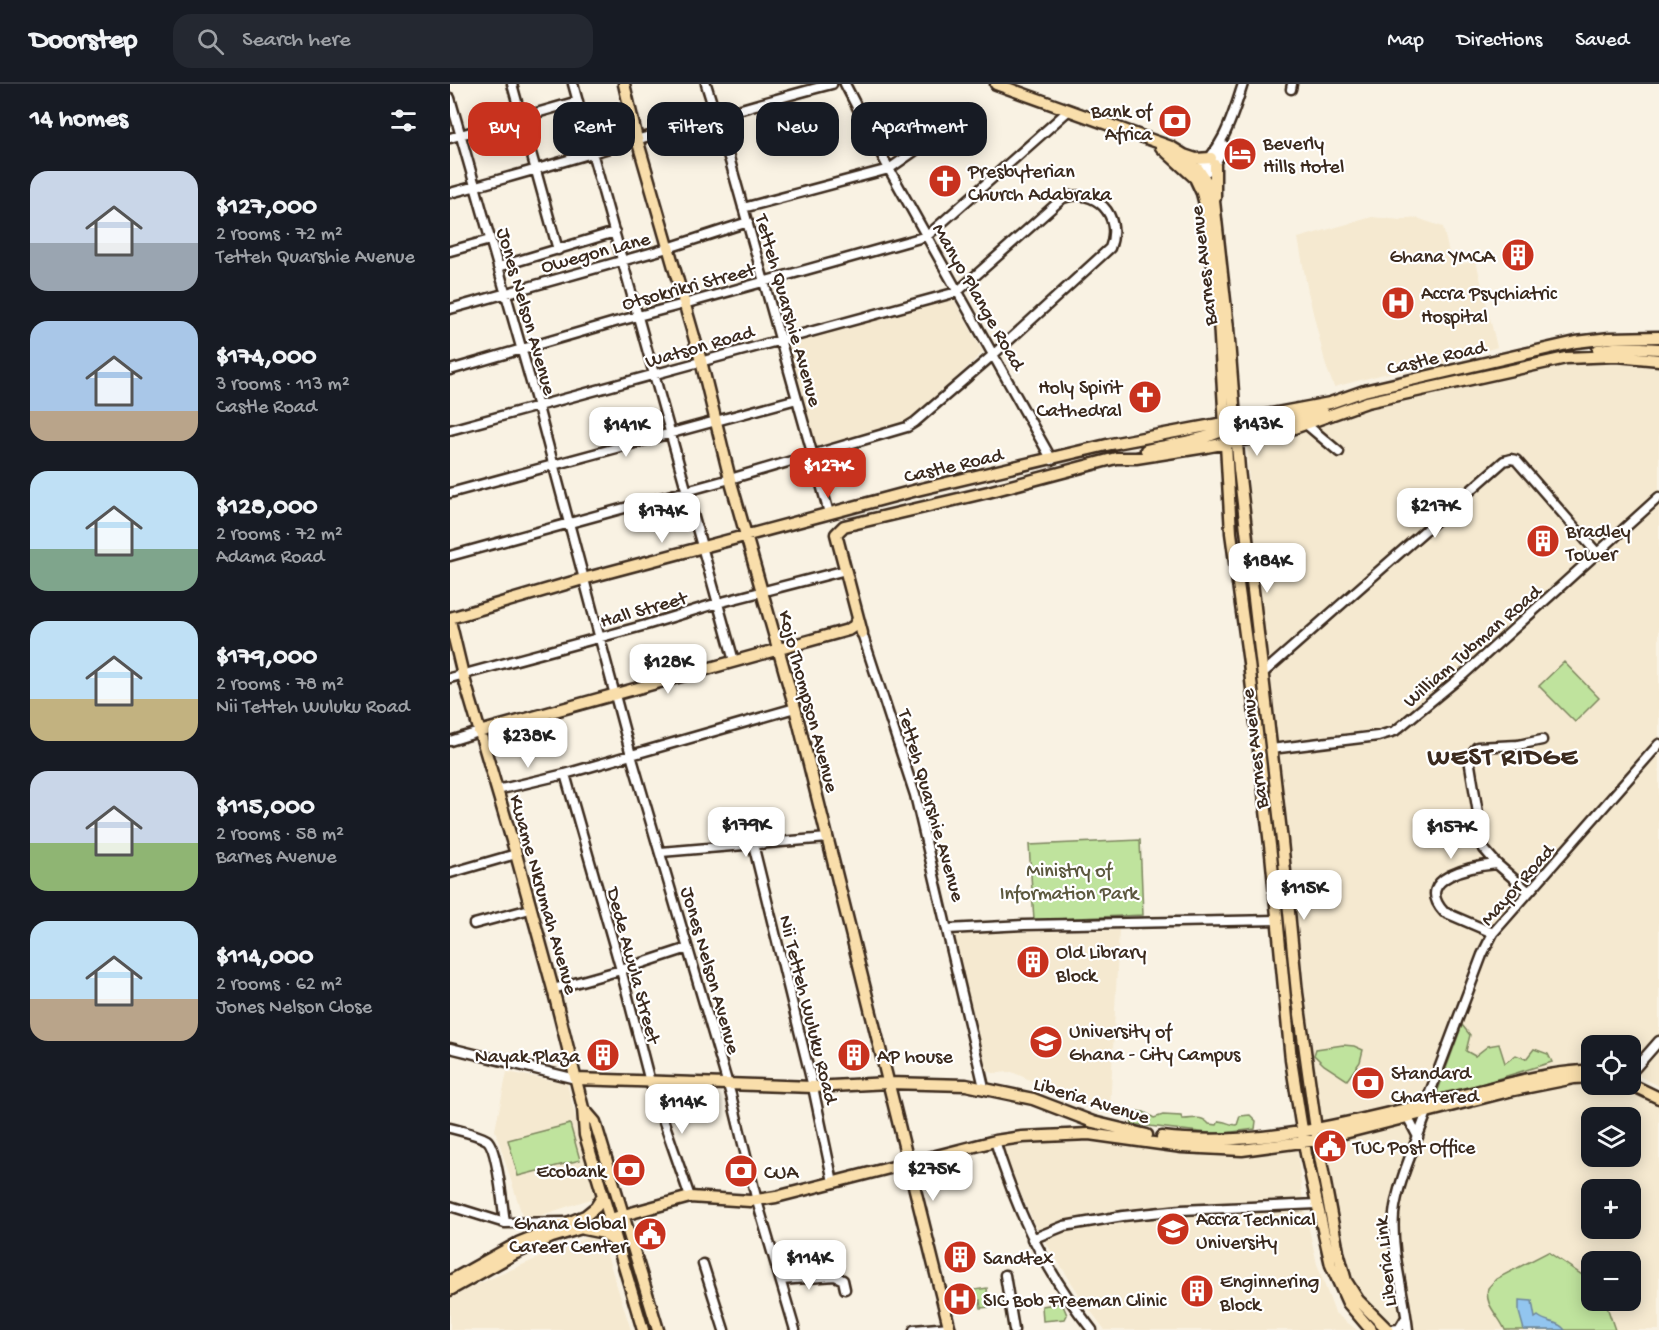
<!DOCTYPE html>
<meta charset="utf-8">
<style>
body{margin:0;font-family:"Gochi Hand",sans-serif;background:#242831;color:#f1f3f6;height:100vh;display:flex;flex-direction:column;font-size:22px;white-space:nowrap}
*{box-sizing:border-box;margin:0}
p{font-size:20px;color:#9ea1a6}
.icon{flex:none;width:33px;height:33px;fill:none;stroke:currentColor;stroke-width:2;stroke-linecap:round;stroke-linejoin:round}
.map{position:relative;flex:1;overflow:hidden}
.details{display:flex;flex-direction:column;background:#171b24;width:450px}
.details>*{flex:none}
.guide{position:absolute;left:18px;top:18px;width:570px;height:54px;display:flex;gap:12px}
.controls{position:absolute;left:1131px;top:951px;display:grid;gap:12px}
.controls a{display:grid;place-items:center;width:60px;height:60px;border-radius:12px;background:#171b24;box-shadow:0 3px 15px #0003;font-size:30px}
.price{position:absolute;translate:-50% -51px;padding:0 14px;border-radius:12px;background:#fff;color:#222;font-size:20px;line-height:39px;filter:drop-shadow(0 2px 3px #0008)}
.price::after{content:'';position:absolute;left:50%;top:36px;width:18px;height:14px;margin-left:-9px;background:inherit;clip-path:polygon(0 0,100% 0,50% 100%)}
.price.selected{background:#c8321e;color:#fff}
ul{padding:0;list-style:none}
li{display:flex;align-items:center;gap:18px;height:150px;padding:0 30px}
li span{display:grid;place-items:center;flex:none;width:168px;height:120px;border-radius:18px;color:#555}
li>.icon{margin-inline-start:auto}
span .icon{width:72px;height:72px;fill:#fffc;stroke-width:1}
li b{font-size:26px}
h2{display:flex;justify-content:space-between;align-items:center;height:72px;padding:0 30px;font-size:26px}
.pill{padding:0 21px;border-radius:18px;background:#171b24;box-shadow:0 3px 15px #0003;font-size:21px;line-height:54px}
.pill.selected{background:#c8321e;color:#fff}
header{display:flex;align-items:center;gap:36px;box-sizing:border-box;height:84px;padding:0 30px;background:#171b24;border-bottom:2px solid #363941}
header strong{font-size:28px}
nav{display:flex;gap:33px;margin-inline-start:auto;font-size:21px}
.search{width:420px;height:54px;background:#242831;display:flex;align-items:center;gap:15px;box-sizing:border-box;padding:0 21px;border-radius:18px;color:#9ea1a6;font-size:22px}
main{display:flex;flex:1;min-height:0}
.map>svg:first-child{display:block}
</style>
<header>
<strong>Doorstep</strong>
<div class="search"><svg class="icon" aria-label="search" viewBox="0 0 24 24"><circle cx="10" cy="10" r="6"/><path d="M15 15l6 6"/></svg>Search here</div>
<nav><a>Map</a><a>Directions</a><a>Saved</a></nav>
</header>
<main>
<section class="details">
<h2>14 homes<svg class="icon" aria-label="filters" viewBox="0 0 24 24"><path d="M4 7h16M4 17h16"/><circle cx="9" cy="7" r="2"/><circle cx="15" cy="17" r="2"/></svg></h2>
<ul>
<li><span style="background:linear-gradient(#c9d6e8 60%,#9aa5b1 0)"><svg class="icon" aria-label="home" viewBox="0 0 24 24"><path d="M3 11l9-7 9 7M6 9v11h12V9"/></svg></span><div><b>$127,000</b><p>2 rooms · 72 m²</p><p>Tetteh Quarshie Avenue</p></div></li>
<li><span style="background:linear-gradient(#a9c7e8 75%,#b9a48a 0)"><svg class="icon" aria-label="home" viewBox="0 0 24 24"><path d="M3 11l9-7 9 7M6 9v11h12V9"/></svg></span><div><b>$174,000</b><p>3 rooms · 113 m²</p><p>Castle Road</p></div></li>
<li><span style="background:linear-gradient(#bfe0f5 65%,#7fa58c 0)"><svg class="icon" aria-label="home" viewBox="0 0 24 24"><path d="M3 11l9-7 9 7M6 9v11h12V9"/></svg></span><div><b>$128,000</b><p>2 rooms · 72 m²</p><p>Adama Road</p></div></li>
<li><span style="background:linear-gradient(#bfe0f5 65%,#c2b280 0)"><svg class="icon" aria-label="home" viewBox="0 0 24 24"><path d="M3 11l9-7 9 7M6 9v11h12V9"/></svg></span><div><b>$179,000</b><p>2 rooms · 78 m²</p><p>Nii Tetteh Wuluku Road</p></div></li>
<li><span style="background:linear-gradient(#c9d6e8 60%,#8fb573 0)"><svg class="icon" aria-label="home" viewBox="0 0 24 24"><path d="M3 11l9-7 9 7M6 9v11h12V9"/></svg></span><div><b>$115,000</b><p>2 rooms · 58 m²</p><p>Barnes Avenue</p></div></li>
<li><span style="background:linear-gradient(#bfe0f5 65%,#b9a48a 0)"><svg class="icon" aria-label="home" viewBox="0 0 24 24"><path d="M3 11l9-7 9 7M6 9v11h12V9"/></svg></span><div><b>$114,000</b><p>2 rooms · 62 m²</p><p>Jones Nelson Close</p></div></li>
</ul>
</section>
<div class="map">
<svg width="1209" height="1246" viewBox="0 0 1209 1246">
<rect width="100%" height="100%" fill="#f9f2e3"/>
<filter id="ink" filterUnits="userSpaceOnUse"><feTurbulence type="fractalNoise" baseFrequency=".0167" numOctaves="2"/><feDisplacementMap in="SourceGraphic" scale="12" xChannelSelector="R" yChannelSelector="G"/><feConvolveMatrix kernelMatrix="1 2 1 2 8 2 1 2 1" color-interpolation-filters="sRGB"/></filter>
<g filter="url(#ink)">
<path fill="#f5e9d0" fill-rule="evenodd" d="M922,133L950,136L967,134L993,143L1002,182L1026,177L1047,263L1013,274L930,291L884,303L876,282L858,208L848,154Z
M503,214L533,268L461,337L361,364L333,257Z
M1143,275L1209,278V1002L1181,988L1180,962H1142L1141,982H1110L983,1013L867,1039L857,965L801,447L797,361L855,345L912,324L1092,282Z
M669,846L660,1026L644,1024L562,988L543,989L536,986L503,849Z
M57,988L117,999L146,1113L74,1137L45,1046Z
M1125,998H1141L1142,1000L1171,1001L1203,1014L1209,1019V1246H941L909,1210L893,1165L869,1058L1079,1005ZM1142,1034H1180V1072H1142ZM1142,1106H1180V1144H1142ZM1142,1178H1180V1216H1142Z
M619,1053L787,1069L847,1066L853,1118L867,1180L885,1229L907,1246H655L634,1218L584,1140L549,1059Z
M142,1151L158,1174L181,1246H0V1212Z"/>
<path fill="#bfe39d" stroke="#7d865e" stroke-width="1.5" d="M1114,578L1149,614L1125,638L1089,602Z
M690,756L693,831L584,836L579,761Z
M1012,941L1020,951L1016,967L1025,972L1038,962L1049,960L1055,979L1066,971L1076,975L1084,965L1098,970L1102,978L992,1012L987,1009Z
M893,961L904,962L913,966L910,978L897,996L874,981L864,971L866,965Z
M684,1027L694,1028L704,1034L713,1031L731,1032L732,1035C742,1036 751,1030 759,1040L767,1041L769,1037C774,1037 781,1041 787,1041L790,1032L800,1031L806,1037L805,1045L767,1050L682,1040L680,1031Z
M120,1040L130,1076L68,1092L58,1056Z
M1098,1168L1141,1197L1142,1216L1155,1217L1165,1246H1055C1049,1231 1034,1222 1038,1204L1046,1195Z
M537,1204L538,1214L554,1212V1216L549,1218V1222L531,1224L530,1216L526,1217L524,1206Z
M612,1219L617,1231L615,1235L593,1237L592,1222Z"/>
<path fill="#92c5ef" stroke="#6f879b" stroke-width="1.5" d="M1069,1216L1082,1217L1085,1234L1088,1232C1096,1239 1109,1237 1115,1246H1074L1069,1228Z"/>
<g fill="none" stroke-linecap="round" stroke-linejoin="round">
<defs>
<path id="minor" d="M62,0L108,166
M123,0L284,577
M256,0L280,77L379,429
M395,0L439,85L602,376
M841,5L842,0
M0,14L88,323L181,671L281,1011L307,1117L345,1246
M0,54L128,17
M745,88C774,65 782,33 793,0
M747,93C762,87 768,77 774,61
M0,109C128,76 254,33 382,0
M293,124L439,85L479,57
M0,167L40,156
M48,183L165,148
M0,225L218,164L298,138
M0,286L165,238L234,220L477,152L618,27
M857,341L889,368
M0,346L507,208L613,114C645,103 673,131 660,164L544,270L465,338L457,343L280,395L0,472
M0,409L347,315
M412,549L465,711L534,1003
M812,590L1054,377L1061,375L1066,376L1148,470
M0,594L196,541L268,519L396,486
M0,657L29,648
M821,665L928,652L945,647L1013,591L1209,413
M115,690L171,886L200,998L240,1113
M47,706L115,690L345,624
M303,760L363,1003L383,1098
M211,768L378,754
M0,789L66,770
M1079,808L1047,780L1034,765L1020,681L1022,669L1027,663L1068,661L1092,656
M24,840L80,825
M498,845L574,841L828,836
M1043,849L994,828C962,793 1024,782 1047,780
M103,905L171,886L238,864
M0,964L126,995
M1180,990L1209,957
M976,1019L1032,871L1043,849L1209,660
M958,1034L968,1053
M0,1044C11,1047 27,1050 37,1056C47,1063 53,1124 55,1139
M545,1057C568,1131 594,1185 642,1246
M0,1122L55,1139L117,1138
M582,1155L614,1142L673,1132L731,1126L867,1120
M253,1180L274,1246
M555,1191L564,1246
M331,1196L385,1192L393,1196L395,1205
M464,1246L500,1243
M938,1246L949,1245L955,1235
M958,1246C954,1208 941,1169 944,1130C947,1100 966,1059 977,1028"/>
<path id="major" d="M174,0L187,55L251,277L280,395L345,624L500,1246
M546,0L721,63L734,71L748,85L756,97L764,117L778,244L789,385L832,757L847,909L869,1067L888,1168L896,1197L908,1216L938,1246
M711,63L745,94L752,109L757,128L769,236L781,449L799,579L821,770L841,976L850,1033L856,1070L881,1181L898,1219L921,1246
M734,71L746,75L761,74
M765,114V81
M1148,266L1173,263L1209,265
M796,350L840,338L873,324
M696,366C716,361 764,355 778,343
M0,534L133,495L467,406L661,360L880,319L914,307L1126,258L1160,254L1209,253
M0,537L13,591L66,770L103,905L133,1024L135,1051L193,1246
M412,549L386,450L394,442L538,408L666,374H686L756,363L830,349L917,318L1116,274L1167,272L1209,276
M29,648L398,546L404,542L408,535
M126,995L363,1003L438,999L516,1001L583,1015L643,1038L697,1051
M1180,1000L1209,1014
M133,1024L145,1038L208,1246
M712,1053C818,1066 923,1032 1026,1008C1061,999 1097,989 1133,987
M134,1145L154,1149L168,1161
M0,1197L68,1159L135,1132L146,1123L153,1112
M0,1206L64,1170L102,1153L174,1131L240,1113L300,1117L326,1113L545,1057L572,1053L639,1050L732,1063L792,1066L867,1056L1059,1007L1124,994L1142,993"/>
</defs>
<use href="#minor" stroke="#3b2a1e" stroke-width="13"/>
<use href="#major" stroke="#3b2a1e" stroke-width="15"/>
<use href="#minor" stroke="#fff" stroke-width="8"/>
<use href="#major" stroke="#f9deab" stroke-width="10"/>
</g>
</g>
<defs>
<symbol id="bank-disc" viewBox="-11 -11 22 22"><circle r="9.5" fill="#c8321e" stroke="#fff"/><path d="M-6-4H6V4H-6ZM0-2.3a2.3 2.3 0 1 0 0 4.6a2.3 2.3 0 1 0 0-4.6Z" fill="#fff"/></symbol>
<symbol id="hotel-disc" viewBox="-11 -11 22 22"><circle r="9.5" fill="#c8321e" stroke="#fff"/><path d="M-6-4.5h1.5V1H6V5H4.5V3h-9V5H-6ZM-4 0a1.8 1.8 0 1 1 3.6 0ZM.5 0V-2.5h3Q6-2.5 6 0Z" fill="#fff"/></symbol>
<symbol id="church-disc" viewBox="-11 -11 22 22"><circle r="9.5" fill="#c8321e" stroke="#fff"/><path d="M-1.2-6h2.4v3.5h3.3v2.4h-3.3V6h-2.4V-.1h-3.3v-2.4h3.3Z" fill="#fff"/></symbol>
<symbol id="building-disc" viewBox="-11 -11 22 22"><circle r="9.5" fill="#c8321e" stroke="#fff"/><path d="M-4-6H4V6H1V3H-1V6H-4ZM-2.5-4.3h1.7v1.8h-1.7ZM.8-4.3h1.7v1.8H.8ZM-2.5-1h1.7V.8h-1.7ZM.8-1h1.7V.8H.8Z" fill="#fff"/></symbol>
<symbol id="hospital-disc" viewBox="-11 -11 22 22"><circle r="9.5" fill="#c8321e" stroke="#fff"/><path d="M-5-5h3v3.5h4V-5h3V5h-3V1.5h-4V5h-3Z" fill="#fff"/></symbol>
<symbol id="university-disc" viewBox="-11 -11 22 22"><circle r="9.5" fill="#c8321e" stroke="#fff"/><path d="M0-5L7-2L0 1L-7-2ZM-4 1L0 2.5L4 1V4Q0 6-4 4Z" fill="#fff"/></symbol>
<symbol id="civic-disc" viewBox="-11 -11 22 22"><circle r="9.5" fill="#c8321e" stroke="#fff"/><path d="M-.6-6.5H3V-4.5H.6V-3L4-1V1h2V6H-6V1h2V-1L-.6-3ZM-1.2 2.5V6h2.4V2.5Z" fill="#fff"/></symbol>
</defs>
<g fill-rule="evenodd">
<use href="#bank-disc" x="706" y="18" width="38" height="38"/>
<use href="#hotel-disc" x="771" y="51" width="38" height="38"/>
<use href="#church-disc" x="476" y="78" width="38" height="38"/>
<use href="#building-disc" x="1049" y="152" width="38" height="38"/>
<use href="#hospital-disc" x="929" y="200" width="38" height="38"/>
<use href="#church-disc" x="676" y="294" width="38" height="38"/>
<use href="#building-disc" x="1074" y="438" width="38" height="38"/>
<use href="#building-disc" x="564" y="859" width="38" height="38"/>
<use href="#university-disc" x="577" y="939" width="38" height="38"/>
<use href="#building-disc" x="134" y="952" width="38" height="38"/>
<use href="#building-disc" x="385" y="952" width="38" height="38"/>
<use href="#bank-disc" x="899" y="980" width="38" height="38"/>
<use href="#civic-disc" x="861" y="1043" width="38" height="38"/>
<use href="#bank-disc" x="160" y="1067" width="38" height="38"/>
<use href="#bank-disc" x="272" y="1068" width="38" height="38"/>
<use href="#university-disc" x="704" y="1126" width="38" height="38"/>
<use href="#civic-disc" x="181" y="1131" width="38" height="38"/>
<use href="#building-disc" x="491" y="1154" width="38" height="38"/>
<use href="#building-disc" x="728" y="1188" width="38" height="38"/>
<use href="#hospital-disc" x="491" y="1196" width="38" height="38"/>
</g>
<g text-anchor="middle" stroke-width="4.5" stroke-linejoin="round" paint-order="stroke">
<g font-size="20" fill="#3b2a1e" stroke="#fff" text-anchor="start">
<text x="702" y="33" text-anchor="end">Bank of<tspan x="702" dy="23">Africa</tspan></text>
<text x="813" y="65">Beverly<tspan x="813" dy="23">Hills Hotel</tspan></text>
<text x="518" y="93">Presbyterian<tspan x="518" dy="23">Church Adabraka</tspan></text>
<text x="1045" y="178" text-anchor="end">Ghana YMCA</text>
<text x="971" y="215">Accra Psychiatric<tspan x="971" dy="23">Hospital</tspan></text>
<text x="672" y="309" text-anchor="end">Holy Spirit<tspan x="672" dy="23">Cathedral</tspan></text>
<text x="1116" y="453">Bradley<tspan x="1116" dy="23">Tower</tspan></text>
<text x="606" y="874">Old Library<tspan x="606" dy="23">Block</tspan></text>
<text x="619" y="953">University of<tspan x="619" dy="23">Ghana - City Campus</tspan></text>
<text x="130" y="978" text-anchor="end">Nayak Plaza</text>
<text x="427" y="978">AP house</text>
<text x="941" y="995">Standard<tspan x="941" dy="23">Chartered</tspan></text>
<text x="903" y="1069">TUC Post Office</text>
<text x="156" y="1093" text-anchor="end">Ecobank</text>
<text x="314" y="1094">CUA</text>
<text x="746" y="1141">Accra Technical<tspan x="746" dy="23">University</tspan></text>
<text x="177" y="1145" text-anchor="end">Ghana Global<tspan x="177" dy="23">Career Center</tspan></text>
<text x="533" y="1180">Sandtex</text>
<text x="770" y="1203">Enginnering<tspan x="770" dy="23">Block</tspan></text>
<text x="533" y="1222">SIC Bob Freeman Clinic</text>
</g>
<g font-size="20" fill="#3b2a1e" stroke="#fff">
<text transform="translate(145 167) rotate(-15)" y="7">Owegon Lane</text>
<text transform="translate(752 182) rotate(-97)" y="7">Barnes Avenue</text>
<text transform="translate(238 201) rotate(-15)" y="7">Otsokrikri Street</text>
<text transform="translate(530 212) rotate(60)" y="7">Manyo Plange Road</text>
<text transform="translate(340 226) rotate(74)" y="7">Tetteh Quarshie Avenue</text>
<text transform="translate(78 227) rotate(74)" y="7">Jones Nelson Avenue</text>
<text transform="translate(249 261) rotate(-16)" y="7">Watson Road</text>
<text transform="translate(986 272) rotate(-13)" y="7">Castle Road</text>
<text transform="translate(503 380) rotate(-13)" y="7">Castle Road</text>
<text transform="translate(193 524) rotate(-16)" y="7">Hall Street</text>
<text transform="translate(1021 561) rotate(-41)" y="7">William Tubman Road</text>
<text transform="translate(360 617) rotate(75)" y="7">Kojo Thompson Avenue</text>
<text transform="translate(803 665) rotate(-97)" y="7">Barnes Avenue</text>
<text transform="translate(483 721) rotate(74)" y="7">Tetteh Quarshie Avenue</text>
<text transform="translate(1066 800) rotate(-49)" y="7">Mayor Road</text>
<text transform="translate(95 810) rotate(74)" y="7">Kwame Nkrumah Avenue</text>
<text transform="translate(185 881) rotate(75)" y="7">Dede Awula Street</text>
<text transform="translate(262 886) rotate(74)" y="7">Jones Nelson Avenue</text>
<text transform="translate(360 925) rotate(76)" y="7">Nii Tetteh Wuluku Road</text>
<text transform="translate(642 1015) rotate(17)" y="7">Liberia Avenue</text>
<text transform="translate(934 1178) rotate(-96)" y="7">Liberia Link</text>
</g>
<g font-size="20" fill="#5c583e" stroke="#fff">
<text x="619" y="792">Ministry of<tspan x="619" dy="23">Information Park</tspan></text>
</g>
<g font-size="26" font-weight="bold" letter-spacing="1.5" fill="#3b2a1e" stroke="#fff">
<text x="1053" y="680">WEST RIDGE</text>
</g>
</g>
</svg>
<div class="controls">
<a><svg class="icon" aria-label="locate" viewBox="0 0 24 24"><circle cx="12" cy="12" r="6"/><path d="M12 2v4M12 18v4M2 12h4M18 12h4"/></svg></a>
<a><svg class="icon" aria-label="layers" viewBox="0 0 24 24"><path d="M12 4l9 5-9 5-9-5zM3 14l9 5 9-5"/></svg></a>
<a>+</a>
<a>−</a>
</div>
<b class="price" style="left:807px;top:373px">$143K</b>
<b class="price" style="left:176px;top:374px">$141K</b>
<b class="price selected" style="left:378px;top:415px">$127K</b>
<b class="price" style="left:985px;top:455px">$217K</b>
<b class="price" style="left:212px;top:460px">$174K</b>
<b class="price" style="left:817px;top:510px">$184K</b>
<b class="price" style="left:218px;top:611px">$128K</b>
<b class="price" style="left:78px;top:685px">$238K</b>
<b class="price" style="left:296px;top:774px">$179K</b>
<b class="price" style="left:1001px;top:776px">$157K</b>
<b class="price" style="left:854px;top:837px">$115K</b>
<b class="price" style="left:232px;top:1051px">$114K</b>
<b class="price" style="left:483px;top:1118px">$275K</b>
<b class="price" style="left:359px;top:1207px">$114K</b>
<div class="guide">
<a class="pill selected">Buy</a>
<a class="pill">Rent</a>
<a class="pill">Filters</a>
<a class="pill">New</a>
<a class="pill">Apartment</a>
</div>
</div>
</main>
